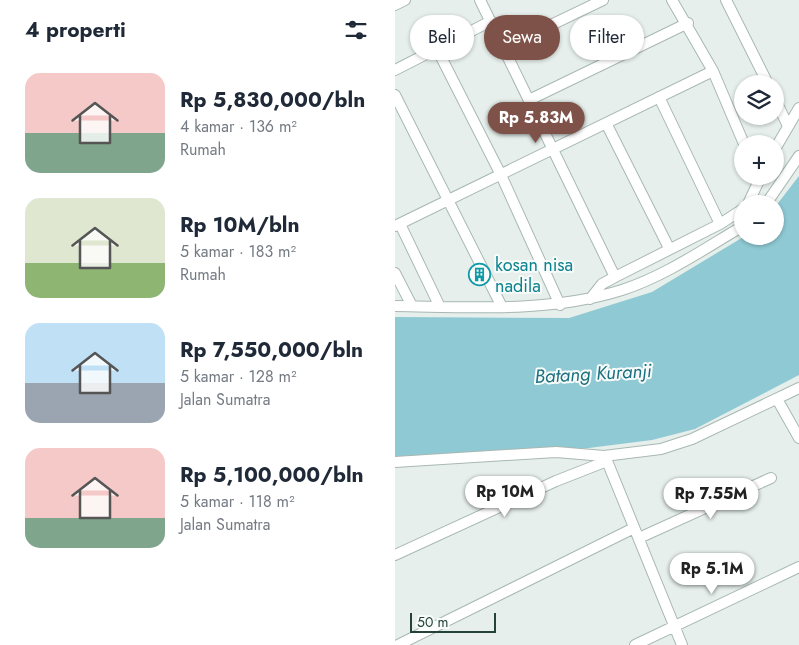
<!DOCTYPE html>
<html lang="id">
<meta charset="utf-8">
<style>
body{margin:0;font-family:Jost,sans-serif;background:#f6f6f7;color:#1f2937;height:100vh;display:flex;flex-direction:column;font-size:19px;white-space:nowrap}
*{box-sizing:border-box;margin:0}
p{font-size:16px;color:#747a83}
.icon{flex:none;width:28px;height:28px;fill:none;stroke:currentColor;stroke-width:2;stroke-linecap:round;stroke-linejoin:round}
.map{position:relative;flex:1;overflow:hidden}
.drawer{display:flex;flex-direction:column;background:#fff;width:395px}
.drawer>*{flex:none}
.guide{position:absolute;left:15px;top:15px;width:314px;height:45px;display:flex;gap:10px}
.controls{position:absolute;left:339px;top:75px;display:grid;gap:10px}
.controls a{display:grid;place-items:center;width:50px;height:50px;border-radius:50%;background:#fff;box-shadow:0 1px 4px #0004;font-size:25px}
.scale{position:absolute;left:15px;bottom:12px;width:86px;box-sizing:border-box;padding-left:5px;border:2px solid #24423a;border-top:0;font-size:14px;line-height:18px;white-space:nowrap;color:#24423a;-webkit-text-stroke:4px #f7fbf9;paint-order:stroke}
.price{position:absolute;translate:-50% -42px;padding:0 11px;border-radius:18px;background:#fff;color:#222;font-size:16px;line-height:32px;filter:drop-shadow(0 1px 2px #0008)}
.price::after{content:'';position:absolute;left:50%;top:30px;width:15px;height:11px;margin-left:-8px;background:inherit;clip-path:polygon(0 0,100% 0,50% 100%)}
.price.selected{background:#7f5249;color:#fff}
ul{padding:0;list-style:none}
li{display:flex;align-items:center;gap:15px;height:125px;padding:0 25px}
li span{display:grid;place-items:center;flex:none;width:140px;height:100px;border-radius:15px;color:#555}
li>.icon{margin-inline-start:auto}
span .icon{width:60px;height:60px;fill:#fffc;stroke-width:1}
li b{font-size:21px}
h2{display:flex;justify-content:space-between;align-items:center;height:60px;padding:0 25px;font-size:21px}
.chip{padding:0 18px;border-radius:22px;background:#fff;box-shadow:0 1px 4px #0004;font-size:18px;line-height:45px}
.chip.selected{background:#7f5249;color:#fff}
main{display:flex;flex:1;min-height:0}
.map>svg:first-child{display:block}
</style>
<main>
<section class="drawer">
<h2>4 properti<svg class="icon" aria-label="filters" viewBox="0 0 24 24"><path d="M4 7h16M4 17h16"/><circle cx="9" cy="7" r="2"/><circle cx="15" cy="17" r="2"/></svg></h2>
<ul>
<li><span style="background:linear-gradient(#f6c9c9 60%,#7fa58c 0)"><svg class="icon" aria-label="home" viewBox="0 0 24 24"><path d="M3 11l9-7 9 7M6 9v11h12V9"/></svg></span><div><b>Rp 5,830,000/bln</b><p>4 kamar · 136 m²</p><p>Rumah</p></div></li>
<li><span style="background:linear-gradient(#dfe7d0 65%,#8fb573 0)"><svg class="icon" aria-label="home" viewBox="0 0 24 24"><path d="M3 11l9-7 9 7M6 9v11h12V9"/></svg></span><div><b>Rp 10M/bln</b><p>5 kamar · 183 m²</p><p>Rumah</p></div></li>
<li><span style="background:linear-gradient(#bfe0f5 60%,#9aa5b1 0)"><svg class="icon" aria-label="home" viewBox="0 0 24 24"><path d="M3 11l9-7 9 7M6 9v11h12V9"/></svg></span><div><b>Rp 7,550,000/bln</b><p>5 kamar · 128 m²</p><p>Jalan Sumatra</p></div></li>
<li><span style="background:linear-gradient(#f6c9c9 70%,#7fa58c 0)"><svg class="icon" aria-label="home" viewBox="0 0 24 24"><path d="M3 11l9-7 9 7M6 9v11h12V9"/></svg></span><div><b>Rp 5,100,000/bln</b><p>5 kamar · 118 m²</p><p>Jalan Sumatra</p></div></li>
</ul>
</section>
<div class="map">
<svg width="404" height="645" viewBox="0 0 404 645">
<rect width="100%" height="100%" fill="#e6efeb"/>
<path fill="#8ec9d4" d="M404,176V375L300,429L257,440L162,452L0,457V317L174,318L257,292L350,236H380V207Z"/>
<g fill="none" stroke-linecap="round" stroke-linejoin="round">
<defs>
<path id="street" d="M85,0L220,277
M277,0L318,71L349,144
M331,0L373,84
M0,5L10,0
M108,48L208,0
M42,49L106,175L165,305
M0,70L96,21
M0,95L107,307
M264,97L325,224
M380,99L393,126
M134,100L293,23
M211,123L274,248
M380,149L404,108
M353,204L366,176
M371,204L404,156
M5,224L44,305
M0,226L318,71
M0,273L17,306
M195,299L207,284L220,277L325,224L348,209
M0,306C75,307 154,313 227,290C270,276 309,249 348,226
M382,399L404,438
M210,456L287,645
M0,462L161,452L209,456L266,449L297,439L404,388
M244,538L376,478
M0,555L161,481L212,461
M3,645L239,528
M240,645L404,567"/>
</defs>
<use href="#street" stroke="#a8b8b2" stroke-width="12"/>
<use href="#street" stroke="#fff" stroke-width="10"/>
</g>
<defs>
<symbol id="building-ring" viewBox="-11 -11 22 22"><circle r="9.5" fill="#f7fbf9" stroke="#0f9aa8" stroke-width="1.5"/><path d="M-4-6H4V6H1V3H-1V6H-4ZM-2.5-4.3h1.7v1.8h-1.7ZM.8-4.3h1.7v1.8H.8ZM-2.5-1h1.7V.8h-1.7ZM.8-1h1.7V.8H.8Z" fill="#0f9aa8"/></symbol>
</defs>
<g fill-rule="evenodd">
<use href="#building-ring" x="72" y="262" width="25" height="25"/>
</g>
<g text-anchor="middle" stroke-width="4" stroke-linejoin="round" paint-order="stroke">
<g font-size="18" fill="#0d838f" stroke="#f7fbf9" text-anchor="start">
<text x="100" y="271">kosan nisa<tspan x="100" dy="21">nadila</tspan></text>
</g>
<g font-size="19" font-style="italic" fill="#1c6f80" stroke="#f7fbf9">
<text transform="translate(198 373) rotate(-3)" y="7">Batang Kuranji</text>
</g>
</g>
</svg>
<div class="controls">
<a><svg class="icon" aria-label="layers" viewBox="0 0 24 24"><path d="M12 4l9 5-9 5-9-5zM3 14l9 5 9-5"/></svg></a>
<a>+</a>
<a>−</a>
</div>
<div class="scale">50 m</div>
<b class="price selected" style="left:141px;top:144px">Rp 5.83M</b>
<b class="price" style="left:110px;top:518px">Rp 10M</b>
<b class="price" style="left:316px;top:520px">Rp 7.55M</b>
<b class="price" style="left:317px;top:595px">Rp 5.1M</b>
<div class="guide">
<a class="chip">Beli</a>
<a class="chip selected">Sewa</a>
<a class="chip">Filter</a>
</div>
</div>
</main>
